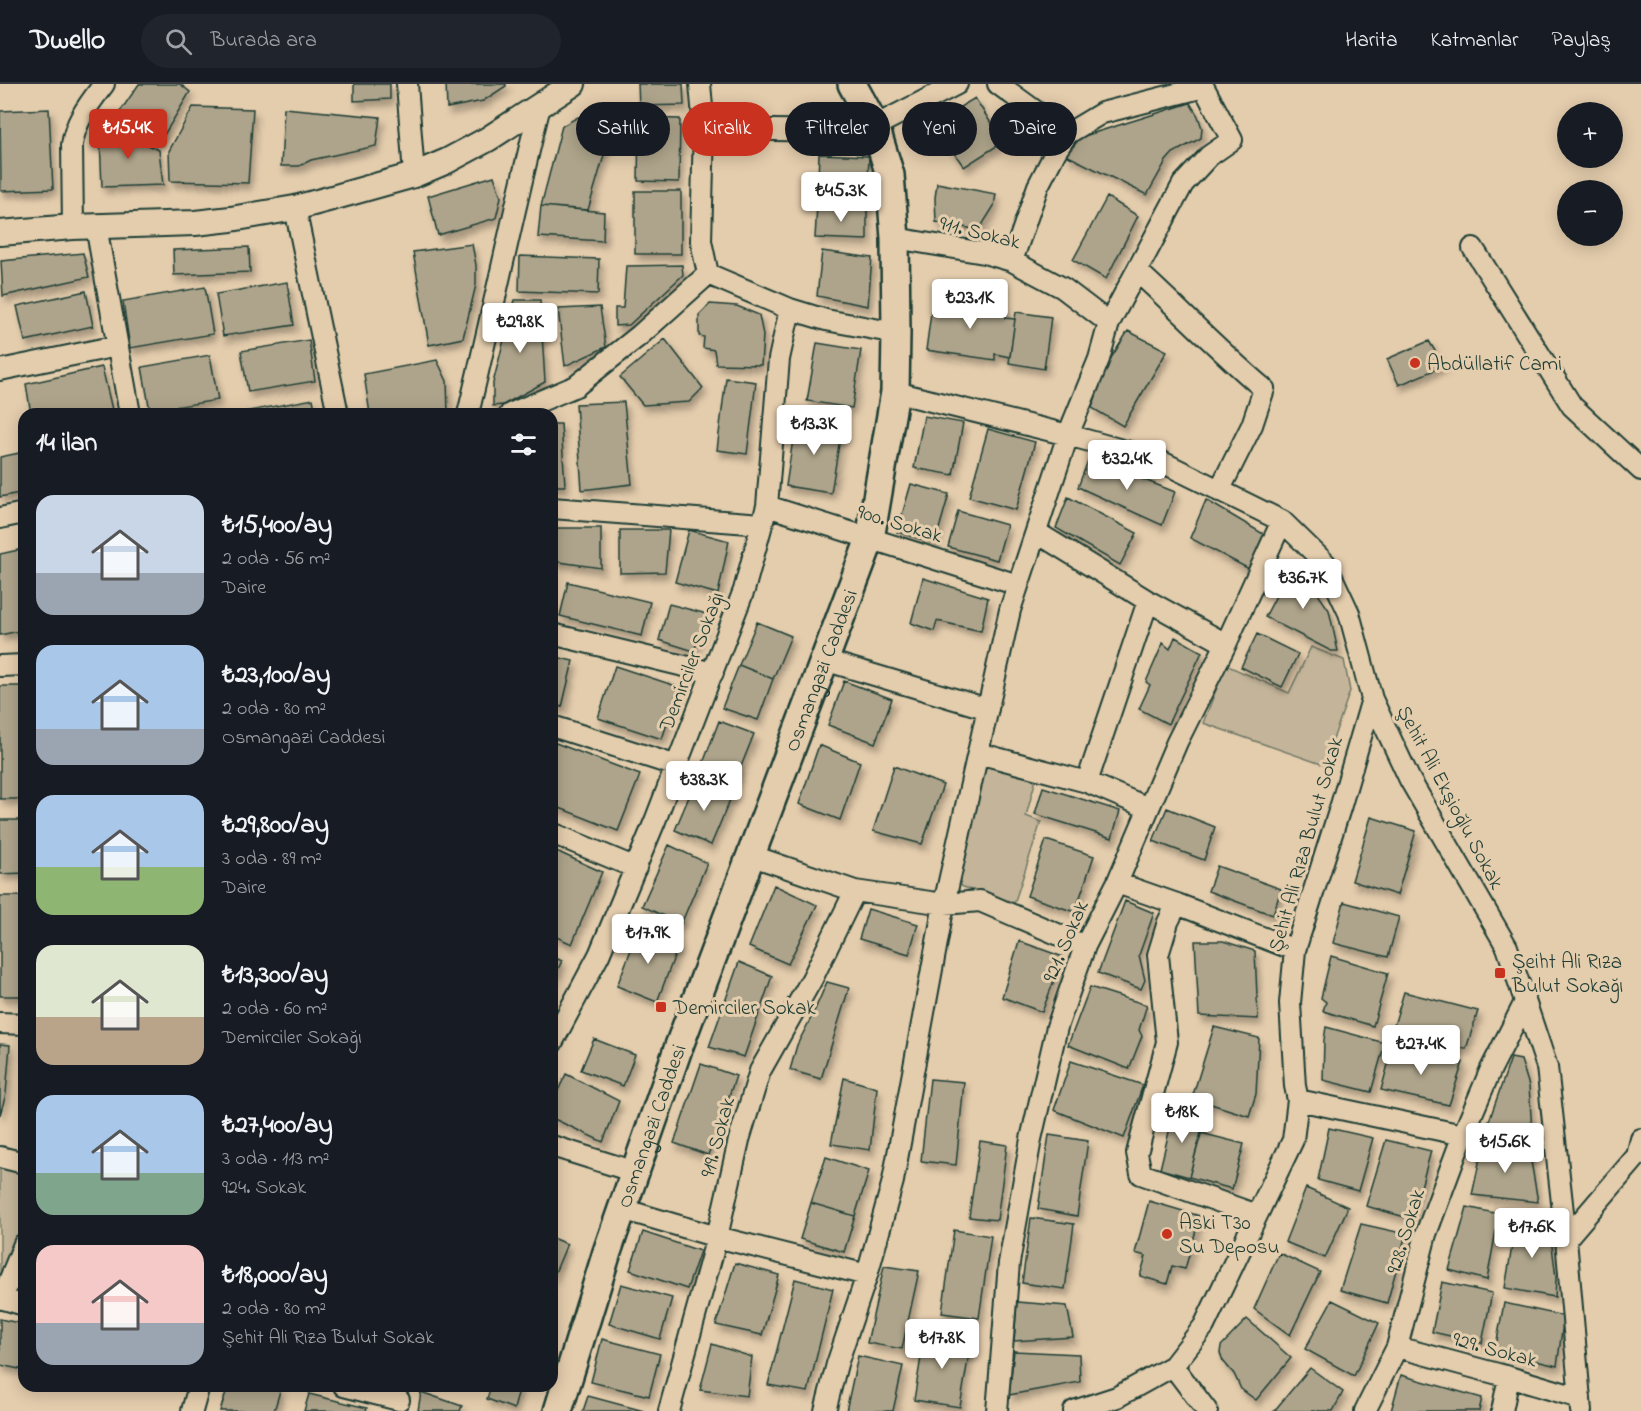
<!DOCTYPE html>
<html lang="tr">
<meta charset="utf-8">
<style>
body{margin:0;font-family:"Indie Flower",sans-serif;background:#20242c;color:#f1f3f6;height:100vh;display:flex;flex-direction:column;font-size:22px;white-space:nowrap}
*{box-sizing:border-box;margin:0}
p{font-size:20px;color:#9ea1a6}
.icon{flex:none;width:33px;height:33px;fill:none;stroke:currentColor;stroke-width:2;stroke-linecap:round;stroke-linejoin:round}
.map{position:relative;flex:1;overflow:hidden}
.side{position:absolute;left:18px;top:324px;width:540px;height:984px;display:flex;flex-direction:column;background:#171b24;border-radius:18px;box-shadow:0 3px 15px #0003}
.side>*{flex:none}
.guide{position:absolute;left:576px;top:18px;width:570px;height:54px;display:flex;gap:12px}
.fabs{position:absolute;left:1557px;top:18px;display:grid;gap:12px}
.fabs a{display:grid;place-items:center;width:66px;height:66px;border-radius:50%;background:#171b24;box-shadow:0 3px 15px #0003;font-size:30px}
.price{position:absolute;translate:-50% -51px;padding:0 14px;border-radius:6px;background:#fff;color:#222;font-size:20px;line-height:39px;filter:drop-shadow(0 2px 3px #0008)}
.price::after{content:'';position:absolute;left:50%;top:36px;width:18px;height:14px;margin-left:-9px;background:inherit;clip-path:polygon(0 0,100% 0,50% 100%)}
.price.active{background:#c8321e;color:#fff}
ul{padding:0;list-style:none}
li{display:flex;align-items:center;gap:18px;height:150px;padding:0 18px}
li span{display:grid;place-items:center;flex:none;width:168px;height:120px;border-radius:18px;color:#555}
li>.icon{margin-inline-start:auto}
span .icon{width:72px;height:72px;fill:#fffc;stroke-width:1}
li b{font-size:26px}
h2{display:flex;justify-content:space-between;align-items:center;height:72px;padding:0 18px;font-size:26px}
.tag{padding:0 21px;border-radius:27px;background:#171b24;box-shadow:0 3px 15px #0003;font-size:21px;line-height:54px}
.tag.active{background:#c8321e;color:#fff}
header{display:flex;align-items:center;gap:36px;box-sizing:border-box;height:84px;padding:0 30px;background:#171b24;border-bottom:2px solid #363941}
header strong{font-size:28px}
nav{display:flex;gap:33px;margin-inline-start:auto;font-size:21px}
.search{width:420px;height:54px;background:#20242c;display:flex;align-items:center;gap:15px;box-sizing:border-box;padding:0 21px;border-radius:33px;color:#9ea1a6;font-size:22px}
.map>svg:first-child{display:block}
</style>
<header>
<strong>Dwello</strong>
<div class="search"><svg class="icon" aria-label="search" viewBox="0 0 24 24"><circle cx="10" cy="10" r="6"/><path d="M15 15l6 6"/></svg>Burada ara</div>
<nav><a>Harita</a><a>Katmanlar</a><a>Paylaş</a></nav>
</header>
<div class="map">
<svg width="1641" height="1327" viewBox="0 0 1641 1327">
<defs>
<filter id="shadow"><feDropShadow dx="3.5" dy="6" stdDeviation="3" flood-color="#0004"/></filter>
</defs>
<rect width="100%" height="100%" fill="#e4cdad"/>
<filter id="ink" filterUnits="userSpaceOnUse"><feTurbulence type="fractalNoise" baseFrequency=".0167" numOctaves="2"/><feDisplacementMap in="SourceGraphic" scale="12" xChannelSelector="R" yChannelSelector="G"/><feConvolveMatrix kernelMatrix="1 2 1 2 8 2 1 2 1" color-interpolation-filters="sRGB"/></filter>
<g filter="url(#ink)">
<path fill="#c4b59a" stroke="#727967" stroke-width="1.5" d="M1311,563L1344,576L1350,607L1324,681L1203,639L1226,581L1289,609Z
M982,676L1037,691L1026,732L1041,738L1013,823L956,800Z
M0,1084L24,1089V1145L0,1194Z"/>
<path fill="#aea48b" stroke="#1f3d34" stroke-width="1.5" filter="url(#shadow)" d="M139,0H180L190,8L161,56L119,29Z
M354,0H390V15L354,17Z
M446,0H506V2L483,17L447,24Z
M638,0H683L684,21L639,22Z
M975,14L1003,58L964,83L933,39Z
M1190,19L1198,32L1202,44L1201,54L1173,69L1166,77L1147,111L1066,71L1081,53Z
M193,23L253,25L248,99L170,97L169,67Z
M284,24L380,33L376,62L311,76L299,82H281Z
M49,25L53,105L1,107L0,27Z
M578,33L613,41L588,126L541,122L562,42Z
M639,34L680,35L679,98L638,97Z
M115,35L131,51L144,59L159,66L163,101L102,103L100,56Z
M819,70L869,72L867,123L817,121Z
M494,92L501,113L496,134L438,151L428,112Z
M937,99L996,110L994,122L979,146L936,138L935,114Z
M635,107H681V170H635Z
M1107,113L1138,132L1106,195L1073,176Z
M817,121L867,123V156L815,154Z
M541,122L604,128L603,157L538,153Z
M472,160L476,181V201L463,254L429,261L413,168Z
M249,163L250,188L174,191L173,166Z
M822,167L872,174L868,222L817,212Z
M83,169L89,193L3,212L1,177Z
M520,172L599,175L598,210L519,207Z
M682,181L683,191L629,241L615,242V224H623L626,182Z
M287,198L294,241L223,252L216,210Z
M205,203L213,250L130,264L123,217Z
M86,207L93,242L25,257L17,222Z
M933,214L1006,224L1005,234L1015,235L1010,273L995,270V276L926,266Z
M514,216H540L545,298L503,321L493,322V299Z
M710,220L737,222L759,231L763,251L761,281L716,280L714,266L703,264L704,253L699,252V231Z
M600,223L606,263L565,282L558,225Z
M1016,228L1051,233L1044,285L1009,279Z
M1128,247L1167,267L1123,342L1092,324L1106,282Z
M665,255L703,304L689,318L643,321L620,293Z
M309,256L315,297L248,308L241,267Z
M1429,257L1444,282L1399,301L1387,275Z
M817,259L861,266L852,324L807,317Z
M210,271L218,316L150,327L142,283Z
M437,276L447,297L448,330H370L364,290Z
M102,283L113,330H31L26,300Z
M726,294L756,298L747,370L717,366Z
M313,315L316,330H238V329Z
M624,318L632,400L582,406L576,320Z
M924,332L963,339L953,391L914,384Z
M796,335L842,342L831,409L786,402Z
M552,340H561L565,402H552Z
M988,345L1035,358L1016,426L969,413Z
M24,368V408L0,413V373Z
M1089,374L1175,408L1162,441L1078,403Z
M911,400L949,410L935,459L897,448Z
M1068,413L1137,449L1120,481L1056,444Z
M1206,416L1265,451L1249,485L1190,454Z
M958,427L1007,441L997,476L948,463Z
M552,444H601V484L552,477Z
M620,446H669L665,488L620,489Z
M689,446L729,457L718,510L675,498Z
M23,465L24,546L0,551V470Z
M1292,481L1301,485L1329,526L1338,567H1331L1265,533Z
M923,494L988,514L981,547L937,537L934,547L911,539Z
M568,498L650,518L642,552L560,532Z
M669,520L707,530L694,567L659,556Z
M757,538L791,552L773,595L739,581Z
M1257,550L1298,570L1282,603L1241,583Z
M1175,553L1202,568L1168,640L1139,625L1150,601L1146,598L1163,559L1170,565Z
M552,572L573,577L562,623L552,621Z
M739,581L773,595L758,636L722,624Z
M615,582L679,603L662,655L598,634Z
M844,597L892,615L875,659L828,641Z
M0,602H24V715H0Z
M719,637L754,650L736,695L702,682Z
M553,658L640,691L618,747L552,721Z
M819,661L860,678L840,736L799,720Z
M894,682L943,701L922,760L873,747Z
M696,696L732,711L711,761L675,746Z
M1043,703L1120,727L1112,754L1035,730Z
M1167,724L1215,743L1204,776L1153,757Z
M1371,733L1416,747L1397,811L1352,797Z
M0,736H24V789L0,790Z
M1046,756L1094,772L1075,828L1027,812Z
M669,761L707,779L681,840L642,822Z
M554,766L602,788L572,860L552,851V771Z
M1217,782L1281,805L1273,831L1208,807Z
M774,801L817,821L788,880L749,863Z
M0,812H24V912H0Z
M1125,817L1154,829L1139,871L1145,896L1141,905L1098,889Z
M1344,818L1399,833L1388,873L1333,859Z
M868,825L918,840L909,870L859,855Z
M639,845L679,860L657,918L617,902Z
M1019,857L1063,873L1042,928L1002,913Z
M1195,857H1223L1255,867L1258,935L1199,932Z
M552,872L562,877L552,897Z
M1331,872L1388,889L1373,942L1323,927L1326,918L1321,914Z
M739,878L772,892L744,973L709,963Z
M827,898L849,904L821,995L790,986L797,961L813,930Z
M1090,903L1147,921L1139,946L1142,952L1129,985L1068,961Z
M1404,908L1478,927L1466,965L1392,948Z
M1214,943L1259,954L1256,1010L1249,1032L1192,1014Z
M1326,943L1385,959L1371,1008L1323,996L1324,956Z
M594,955L635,971L623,1002L581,986Z
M0,960L10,961L6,1010L0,1031Z
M1393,962L1463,978L1449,1021L1381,1006Z
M1511,974L1521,976L1529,1002L1532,1047L1488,1040Z
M1071,977L1143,1001L1124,1054L1054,1026Z
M701,980L736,992L708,1071L674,1059Z
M566,990L619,1017L603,1058L552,1034V1019Z
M844,994L877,1004L870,1066L831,1060Z
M930,995L964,998L956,1081L921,1077Z
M1174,1027L1205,1036L1189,1093L1160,1085Z
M1329,1044L1373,1054L1358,1107L1318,1096Z
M1201,1049L1244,1060L1232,1105L1189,1093Z
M1049,1051L1088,1057L1077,1132L1038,1125Z
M1386,1056L1431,1067L1412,1135L1366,1122Z
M980,1057L1007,1061L997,1136L969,1133Z
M1483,1060L1529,1065L1538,1118L1472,1111Z
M826,1073L869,1087L855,1132L811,1119Z
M1306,1104L1348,1123L1325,1174L1285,1158Z
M1149,1117L1200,1132L1185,1185L1172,1182L1167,1200L1140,1192L1146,1172L1135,1169Z
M811,1119L855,1132L844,1168L800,1155Z
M1467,1123L1499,1130L1487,1196L1449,1186Z
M1517,1133L1549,1138L1556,1194L1555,1213L1505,1204Z
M1031,1134L1074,1140L1065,1205L1022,1199Z
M1361,1140L1406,1150L1387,1219L1340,1206Z
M954,1146L991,1152L979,1234L942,1229Z
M643,1148L700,1167L687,1205L630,1186Z
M552,1154L567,1160L552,1196Z
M1279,1169L1320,1188L1290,1251L1254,1225Z
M735,1179L779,1191L762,1251L716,1241Z
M884,1182L919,1187L902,1265L867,1259Z
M795,1195L833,1205L808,1308L768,1301Z
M1442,1198L1492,1209L1482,1259L1432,1248Z
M621,1200L672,1214L660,1255L609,1240Z
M1332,1216L1379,1239L1354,1292L1305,1265Z
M1017,1218L1067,1222L1073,1253L1014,1257Z
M1504,1219L1564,1232L1557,1282L1495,1267Z
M0,1235L24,1240V1286L0,1281Z
M1247,1235L1291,1274L1256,1316L1241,1305L1234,1290L1223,1277L1220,1269L1221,1262Z
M925,1249L971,1258L960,1323L914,1316Z
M602,1255L660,1270L649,1312L591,1298Z
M712,1260L752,1273L747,1312L700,1306Z
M1014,1267L1079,1270L1080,1298L1009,1311Z
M858,1272L903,1282L893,1327H846Z
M1310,1284L1343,1308L1333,1327H1274Z
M1401,1291L1482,1314L1479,1327H1391Z
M228,1302H274L281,1304L274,1327H220Z
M491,1302H520L514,1325L487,1315Z
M421,1308L462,1322L460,1327H418Z
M309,1310L367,1324L366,1327H304Z
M588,1312L644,1327H583Z"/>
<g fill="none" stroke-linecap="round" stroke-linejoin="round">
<defs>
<path id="minor" d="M407,0L414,91
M700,0L704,45L701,157L708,190L790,225L826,236L896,249
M998,0L1067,50
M704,45L845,47L861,46L875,42L957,0
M295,124L338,330
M96,142L130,330
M73,143L72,61C75,37 89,20 104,0
M895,154L984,169L1012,177L1063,204L1109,239
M1473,164L1572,322L1641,386
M1012,177L1038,102L1056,67L1067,50L1102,29L1204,3
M1137,187C1180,226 1220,268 1264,305L1252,341L1219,407
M0,286L117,262
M895,308L1068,351L1158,376L1282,437L1326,480L1349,529L1372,615L1410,696L1507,863L1547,983L1566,1155L1581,1327
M468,330C493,227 514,124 540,22
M510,330L576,302L640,251L708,190
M767,422L1018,501
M552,424L762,440
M0,434L24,429
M1036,448L1148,517L1226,560
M552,550L713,589
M824,576L988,625
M0,582L24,581
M552,642L677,682
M978,669L1087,698L1148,724
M1087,698L1148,517
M552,749L636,784
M750,771L855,807L944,820L980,817L1085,862
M1117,799L1177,820L1295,866
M1177,820L1168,838L1158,871L1167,958L1137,1069L1141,1090L1257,1131
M0,939L24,940
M552,959L599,871L655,737L744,506L767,422L779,275L790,225
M1298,1016L1463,1051
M552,1062L635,1088
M0,1073L24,1079
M622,1125L717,1153L867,1191
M1566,1155L1637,1072L1641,1055
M0,1214L24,1221
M2,1215L24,1160
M1397,1263L1509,1293L1580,1314
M1173,1282L1207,1327
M344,1302L399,1316
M192,1327L199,1302
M669,1327L717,1153L739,1056L760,987L812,895L855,807
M825,1327L837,1280L867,1191L893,1097L944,820L1010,526L1068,351L1099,275L1109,239L1183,100L1209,72L1232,56L1202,0
M997,1327L1009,1179L1031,1055L1057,943L1085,862L1117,799L1177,658L1226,560L1282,437
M1074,1327L1117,1313L1173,1282L1204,1242L1293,1056L1298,1016L1295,1002L1290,919L1295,866L1341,721L1372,615
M1365,1327L1397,1263L1426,1150L1463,1051L1491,985L1525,918
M1502,1327L1509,1293"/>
<path id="tertiary" d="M0,149L73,143L195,139L231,135L295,124L332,114L414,91L447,77L488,55L573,0"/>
<g id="secondary">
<path id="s1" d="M558,1327L607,1168L679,962L870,455L895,308L896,249L895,154L890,91L875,42L852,0"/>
</g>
</defs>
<use href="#minor" stroke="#1f3d34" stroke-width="24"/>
<use href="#tertiary" stroke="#1f3d34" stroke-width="28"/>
<use href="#secondary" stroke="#1f3d34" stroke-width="32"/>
<use href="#minor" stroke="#e4cdad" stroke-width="20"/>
<use href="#tertiary" stroke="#e4cdad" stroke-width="24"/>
<use href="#secondary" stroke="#e4cdad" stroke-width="27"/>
</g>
</g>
<g fill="#c8321e" stroke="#e4cdad" stroke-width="2">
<circle cx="1415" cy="279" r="6"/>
<rect x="1494" y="883" width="12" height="12" rx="3"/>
<rect x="655" y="917" width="12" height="12" rx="3"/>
<circle cx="1167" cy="1150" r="6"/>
</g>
<g text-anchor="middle" stroke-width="6" stroke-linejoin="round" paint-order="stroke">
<g font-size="21" fill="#1f3d34" stroke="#e4cdad">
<text transform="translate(980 148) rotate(14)" y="7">911. Sokak</text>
<text transform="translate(900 439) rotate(17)" y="7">900. Sokak</text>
<text transform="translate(691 577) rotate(-69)" y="7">Demirciler Sokağı</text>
<text dy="7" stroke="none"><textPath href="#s1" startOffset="786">Osmangazi Caddesi</textPath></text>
<text transform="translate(1451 713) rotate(62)" y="7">Şehit Ali Ekşioğlu Sokak</text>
<text transform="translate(1305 760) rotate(-74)" y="7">Şehit Ali Rıza Bulut Sokak</text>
<text transform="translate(1065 857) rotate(-67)" y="7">921. Sokak</text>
<text dy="7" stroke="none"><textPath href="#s1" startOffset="300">Osmangazi Caddesi</textPath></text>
<text transform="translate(717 1053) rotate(-75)" y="7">919. Sokak</text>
<text transform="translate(1405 1147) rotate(-73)" y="7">928. Sokak</text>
<text transform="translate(1495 1265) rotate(15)" y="7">929. Sokak</text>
</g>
<g font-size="21" fill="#1f3d34" stroke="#e4cdad" text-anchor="start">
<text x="1427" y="286">Abdüllatif Cami</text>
<text x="1512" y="884">Şeiht Ali Rıza<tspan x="1512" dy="24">Bulut Sokağı</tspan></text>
<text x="673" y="930">Demirciler Sokak</text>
<text x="1179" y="1145">Aski T30<tspan x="1179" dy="24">Su Deposu</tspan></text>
</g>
</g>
</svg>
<div class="fabs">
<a>+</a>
<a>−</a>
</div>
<b class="price active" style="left:128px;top:76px">₺15.4K</b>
<b class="price" style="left:841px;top:139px">₺45.3K</b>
<b class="price" style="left:970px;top:246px">₺23.1K</b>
<b class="price" style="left:520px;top:270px">₺29.8K</b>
<b class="price" style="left:814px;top:372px">₺13.3K</b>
<b class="price" style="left:1127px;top:407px">₺32.4K</b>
<b class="price" style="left:1303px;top:526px">₺36.7K</b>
<b class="price" style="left:704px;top:728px">₺38.3K</b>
<b class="price" style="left:648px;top:881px">₺17.9K</b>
<b class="price" style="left:1421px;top:992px">₺27.4K</b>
<b class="price" style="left:1182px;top:1060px">₺18K</b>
<b class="price" style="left:1505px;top:1090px">₺15.6K</b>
<b class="price" style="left:1532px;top:1175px">₺17.6K</b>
<b class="price" style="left:942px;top:1286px">₺17.8K</b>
<div class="guide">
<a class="tag">Satılık</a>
<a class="tag active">Kiralık</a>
<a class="tag">Filtreler</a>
<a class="tag">Yeni</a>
<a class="tag">Daire</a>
</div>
<section class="side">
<h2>14 ilan<svg class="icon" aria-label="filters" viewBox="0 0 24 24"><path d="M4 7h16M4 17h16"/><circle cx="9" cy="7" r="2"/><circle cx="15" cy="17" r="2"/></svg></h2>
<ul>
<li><span style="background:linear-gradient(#c9d6e8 65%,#9aa5b1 0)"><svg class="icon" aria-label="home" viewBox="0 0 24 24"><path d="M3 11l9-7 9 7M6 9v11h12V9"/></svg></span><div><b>₺15,400/ay</b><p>2 oda · 56 m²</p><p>Daire</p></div></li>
<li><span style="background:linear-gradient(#a9c7e8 70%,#9aa5b1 0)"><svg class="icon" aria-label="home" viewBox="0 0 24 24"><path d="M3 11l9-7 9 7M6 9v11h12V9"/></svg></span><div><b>₺23,100/ay</b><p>2 oda · 80 m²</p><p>Osmangazi Caddesi</p></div></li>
<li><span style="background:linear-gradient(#a9c7e8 60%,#8fb573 0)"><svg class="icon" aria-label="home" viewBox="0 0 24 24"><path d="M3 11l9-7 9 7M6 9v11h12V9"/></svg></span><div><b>₺29,800/ay</b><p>3 oda · 89 m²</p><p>Daire</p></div></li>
<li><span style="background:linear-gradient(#dfe7d0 60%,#b9a48a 0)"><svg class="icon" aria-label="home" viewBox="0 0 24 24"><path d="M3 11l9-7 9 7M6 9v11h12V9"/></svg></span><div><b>₺13,300/ay</b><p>2 oda · 60 m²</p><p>Demirciler Sokağı</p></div></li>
<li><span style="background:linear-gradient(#a9c7e8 65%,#7fa58c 0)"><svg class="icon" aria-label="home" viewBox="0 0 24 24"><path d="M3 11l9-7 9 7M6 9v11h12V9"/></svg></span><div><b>₺27,400/ay</b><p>3 oda · 113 m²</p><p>924. Sokak</p></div></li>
<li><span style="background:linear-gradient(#f6c9c9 65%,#9aa5b1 0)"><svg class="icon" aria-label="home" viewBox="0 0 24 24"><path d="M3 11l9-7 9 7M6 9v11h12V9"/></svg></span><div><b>₺18,000/ay</b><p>2 oda · 80 m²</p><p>Şehit Ali Rıza Bulut Sokak</p></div></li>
</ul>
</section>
</div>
